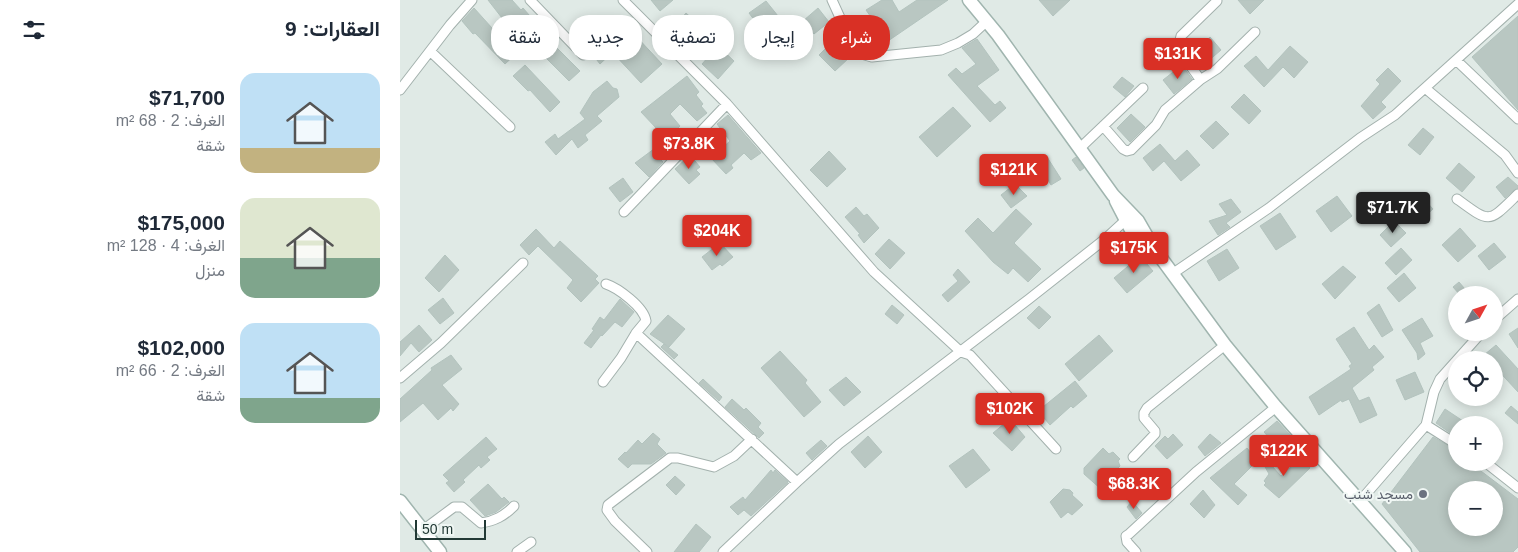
<!DOCTYPE html>
<html lang="ar">
<meta charset="utf-8">
<style>
body{margin:0;font-family:Arial,Vazirmatn,sans-serif;background:#f6f6f7;color:#1f2937;direction:rtl;height:100vh;display:flex;flex-direction:column;font-size:19px;white-space:nowrap}
*{box-sizing:border-box;margin:0}
p{font-size:16px;color:#747a83}
.icon{flex:none;width:28px;height:28px;fill:none;stroke:currentColor;stroke-width:2;stroke-linecap:round;stroke-linejoin:round}
.map{position:relative;flex:1;overflow:hidden;direction:ltr}
.side{display:flex;flex-direction:column;background:#fff;width:400px}
.side>*{flex:none}
.guide{position:absolute;left:15px;top:15px;width:475px;height:45px;direction:rtl;display:flex;gap:10px}
.needle{width:32px;rotate:50deg}
.buttons{position:absolute;left:1048px;top:286px;display:grid;gap:10px}
.buttons a{display:grid;place-items:center;width:55px;height:55px;border-radius:50%;background:#fff;box-shadow:0 2px 12px #0003;font-size:25px}
.scale{position:absolute;left:15px;bottom:12px;width:71px;box-sizing:border-box;padding-left:5px;border:2px solid #223935;border-top:0;font-size:14px;line-height:18px;white-space:nowrap;color:#223935;-webkit-text-stroke:4px #f0f7f4;paint-order:stroke}
.price{position:absolute;translate:-50% -42px;padding:0 11px;border-radius:5px;background:#d93025;color:#fff;font-size:16px;line-height:32px;filter:drop-shadow(0 1px 2px #0008)}
.price::after{content:'';position:absolute;left:50%;top:30px;width:15px;height:11px;margin-left:-8px;background:inherit;clip-path:polygon(0 0,100% 0,50% 100%)}
.price.current{background:#222;color:#fff}
ul{padding:0;list-style:none}
li{display:flex;align-items:center;gap:15px;height:125px;padding:0 20px}
li span{display:grid;place-items:center;flex:none;width:140px;height:100px;border-radius:15px;color:#555}
li>.icon{margin-inline-start:auto}
span .icon{width:60px;height:60px;fill:#fffc;stroke-width:1}
li b{font-size:21px}
h2{display:flex;justify-content:space-between;align-items:center;height:60px;padding:0 20px;font-size:21px}
.tag{padding:0 18px;border-radius:20px;background:#fff;box-shadow:0 2px 12px #0003;font-size:18px;line-height:45px}
.tag.current{background:#d93025;color:#fff}
main{display:flex;flex:1;min-height:0}
.map>svg:first-child{display:block}
</style>
<main>
<div class="map">
<svg width="1118" height="552" viewBox="0 0 1118 552">
<rect width="100%" height="100%" fill="#e0eae6"/>
<path fill="#b9c7c2" stroke="#b3c3be" fill-rule="evenodd" d="M88,0H112L121,10L123,8L136,23L122,34L118,32L104,16L102,18Z
M251,0H273L260,11Z
M482,0H492L499,12L517,0H548L488,41L466,10Z
M639,0H670L653,16Z
M838,0H864L850,14Z
M366,1L378,16L361,29L349,13Z
M74,8L110,48L112,46L118,52L105,64L75,33L73,34L62,21Z
M418,8L429,22L414,34L403,21Z
M286,13L297,23L284,37L274,27Z
M1118,16V110L1072,57Z
M205,35L217,48L200,64L193,55L195,53L188,46L194,42L196,43Z
M235,35L262,64L241,83L214,54Z
M810,37L821,50L807,62L796,50Z
M577,39L599,70L577,86L595,105L600,101L606,108L590,122L548,75L556,68L562,74L576,64L562,48Z
M434,40L450,57L435,71L419,55Z
M758,41L770,56L758,66L746,52Z
M155,46L180,71L169,81L144,56Z
M318,46L334,61L318,79L302,64Z
M890,46L908,62L894,78L883,67L864,87L844,66L856,56L868,70Z
M125,65L160,102L150,112L130,90L128,91L113,76Z
M782,65L792,79L774,94L763,80Z
M988,68L1001,81L981,102L986,107L973,119L961,106L980,84L976,80Z
M287,76L299,92L296,95L303,104L301,106L307,113L297,121L280,104L270,114L280,126L270,136L275,142L258,157L263,162L249,177L235,163L262,143L253,133L257,129L241,112Z
M722,77L734,86L725,97L713,87Z
M207,81L213,88L217,89L219,97L197,116L202,121L185,135L188,140L178,148L172,139L156,155L145,142L155,134L158,139L185,119L180,113L193,92Z
M844,94L861,111L849,124L831,107Z
M553,107L571,126L537,157L519,137Z
M731,114L745,127L730,142L717,128Z
M328,115L361,153L351,160L344,153L331,165L333,168L326,174L311,158L330,141L317,124Z
M816,121L829,134L813,149L800,136Z
M1023,128L1034,137L1020,155L1008,145Z
M760,144L775,161L787,150L800,165L781,181L764,161L753,171L743,158Z
M429,151L446,169L427,187L410,170Z
M290,155L300,167L296,170L300,174L289,184L275,169Z
M647,157L661,179L651,185L640,166Z
M676,157L684,168L680,171L672,160Z
M1059,163L1075,177L1062,192L1046,178Z
M1108,177L1118,186V188L1114,190L1105,198L1096,187Z
M223,178L233,192L220,202L209,188Z
M615,184L627,196L611,208L601,195Z
M937,196L952,216L931,232L916,211Z
M1021,196L1033,209L1018,223L1006,210Z
M831,199L841,212L826,223L830,227L818,235L809,221L827,215L819,204Z
M456,207L464,216L467,214L479,228L464,243L458,235L460,234L445,217Z
M616,209L632,224L614,243L641,269L628,282L613,268L608,274L593,262L565,231L578,218L593,233Z
M880,213L896,237L876,250L860,226Z
M994,221L1006,233L991,247L980,235Z
M1060,228L1076,246L1058,262L1042,245Z
M136,229L154,248L160,241L198,276L195,279L199,283L181,302L167,288L173,280L138,246L129,255L120,245Z
M489,239L505,253L490,269L475,254Z
M320,243L333,257L322,266L320,264L312,270L302,257Z
M1094,243L1106,257L1089,270L1078,256Z
M1001,248L1012,260L996,275L985,263Z
M827,249L839,268L819,281L807,261Z
M45,255L59,270L39,292L25,278Z
M740,256L753,271L727,293L714,278Z
M943,266L956,277L935,299L922,284Z
M558,269L570,282L548,302L542,295L558,281L553,275Z
M1004,273L1016,288L999,302L987,288Z
M1059,282L1070,295H1060L1053,287Z
M43,298L54,313L40,324L28,310Z
M220,299L234,312L222,327L215,322L202,336L201,335L191,348L184,343L194,330L192,329L200,317L204,320Z
M979,304L993,330L982,337L967,313Z
M492,305L504,315L497,324L485,314Z
M639,306L651,317L639,329L627,318Z
M268,315L285,329L269,347L250,334Z
M1022,318L1033,336L1020,343L1025,354L1018,360L1017,353L1002,330Z
M19,325L32,340L19,352L11,343L0,356V342Z
M954,327L969,350L974,345L984,357L972,367L974,370L952,388L959,401L969,397L977,415L960,423L949,399L942,402L941,400L919,415L909,397L951,369L949,366L952,364L936,339Z
M1118,328V348L1109,334Z
M699,335L713,351L679,381L665,364Z
M264,344L278,355L274,359L261,347Z
M1096,345L1118,369V392L1094,366V360H1088L1084,355Z
M380,351L407,380L405,383L421,402L404,417L361,368Z
M51,355L62,369L42,385L59,404L53,411L51,408L38,420L23,403L0,422V399L32,370L31,368Z
M1015,372L1024,392L1005,400L996,380Z
M446,377L461,392L444,406L429,390Z
M303,379L322,397L319,401L299,383Z
M675,381L687,396L673,408L671,406L650,425L638,411Z
M332,399L344,410L346,408L361,423L358,427L364,433L359,438L325,407Z
M1111,406L1118,412V424L1105,413Z
M1045,409L1069,425H1056V437L1036,423Z
M610,419L625,437L612,451L593,433Z
M877,421L891,436L884,442L881,440L873,442L864,432Z
M253,433L260,439L257,444L266,453L251,464H232L228,468L218,459L225,452L226,453L238,440L242,444Z
M773,434L783,445L767,459L755,446L765,436L768,439Z
M810,434L821,443L805,456L798,447Z
M468,436L482,452L465,468L451,452Z
M86,437L97,449L87,457L90,460L81,468L79,465L63,480L65,482L54,492L46,483L49,481L43,475Z
M1033,437L1056,450V462H1069L1118,499V547L1113,552H1020L982,504ZM1056,490H1094V528H1056Z
M421,440L427,446L412,460L406,453Z
M703,448L709,454L713,452L720,459L718,461L720,466L717,469L718,472L702,490L684,474V468Z
M847,448L857,461L834,484L847,495L838,505L810,478Z
M573,449L590,470L566,488L549,466Z
M862,455L881,476L902,457L910,468L879,498L864,485L866,483L864,481L869,474L859,456Z
M371,470L373,473L375,470L388,482L351,516L344,510L338,515L330,507L343,497L345,500Z
M275,476L285,485L276,495L266,485Z
M88,484L102,499L104,497L109,502L96,512L85,516L70,500Z
M663,489L670,490L673,493L672,495L683,505L672,515L668,512L661,518L650,502Z
M803,490L815,505L804,518L790,504Z
M732,501L742,513L736,519L727,507Z
M296,524L311,537L299,552H274Z"/>
<g fill="none" stroke-linecap="round" stroke-linejoin="round">
<defs>
<path id="street" d="M130,0L183,55
M223,0L327,104L474,272L561,352L570,355L656,449
M432,0L452,44C458,52 462,55 472,57L541,50L558,43L573,34L587,21
M30,51L110,127
M1056,60L1118,119
M800,80C792,65 775,53 781,36L817,1
M1025,88L1105,155L1118,173
M0,90L50,25L72,0
M703,126L723,149L727,151L731,150L756,125L765,110L771,105L800,80L817,69L855,32
M679,149L743,88
M1057,199C1091,224 1088,223 1118,194
M224,212L327,104
M772,274L869,208L960,138L995,115L1118,4
M206,284C218,288 244,307 246,321L236,333L397,482
M1094,320L1118,299
M0,378L41,343L123,263
M203,382L221,358L236,333
M1026,425L1056,444
M733,457L755,434V431L744,418V413L747,408L825,345
M1085,462L1118,488
M960,501L1026,425L1034,392L1040,379L1082,332
M23,530L54,507H62L81,523C95,521 104,516 114,506
M117,552L131,542
M247,552L215,521L207,510L208,505L270,458H278L314,467L334,456L352,439
M323,552L397,482L439,444L629,299L705,239L729,217
M736,552L727,542L726,536L729,534L796,472L876,407"/>
<path id="secondary" d="M569,0L598,35L713,195L738,221L753,247L825,345L876,407L1005,552
M716,201L730,228L747,243
M0,501L40,552"/>
</defs>
<use href="#street" stroke="#a3b1ad" stroke-width="11"/>
<use href="#secondary" stroke="#a0b5af" stroke-width="15"/>
<use href="#street" stroke="#fff" stroke-width="9"/>
<use href="#secondary" stroke="#fff" stroke-width="12"/>
</g>
<circle fill="#6b7280" stroke="#f0f7f4" stroke-width="2" cx="1023" cy="494" r="5"/>
<g text-anchor="middle" stroke-width="4" stroke-linejoin="round" paint-order="stroke">
<g font-size="14" fill="#5b616d" stroke="#f0f7f4" text-anchor="end">
<text x="1013" y="499">مسجد شنب</text>
</g>
</g>
</svg>
<div class="buttons">
<a><svg class="needle" viewBox="-14 -14 28 28"><path d="M0-13l5 13h-10z" fill="#e53935"/><path d="M0 13l5-13h-10z" fill="#747a83"/></svg></a>
<a><svg class="icon" aria-label="locate" viewBox="0 0 24 24"><circle cx="12" cy="12" r="6"/><path d="M12 2v4M12 18v4M2 12h4M18 12h4"/></svg></a>
<a>+</a>
<a>−</a>
</div>
<div class="scale">50 m</div>
<b class="price" style="left:778px;top:80px">$131K</b>
<b class="price" style="left:289px;top:170px">$73.8K</b>
<b class="price" style="left:614px;top:196px">$121K</b>
<b class="price current" style="left:993px;top:234px">$71.7K</b>
<b class="price" style="left:317px;top:257px">$204K</b>
<b class="price" style="left:734px;top:274px">$175K</b>
<b class="price" style="left:610px;top:435px">$102K</b>
<b class="price" style="left:884px;top:477px">$122K</b>
<b class="price" style="left:734px;top:510px">$68.3K</b>
<div class="guide">
<a class="tag current">شراء</a>
<a class="tag">إيجار</a>
<a class="tag">تصفية</a>
<a class="tag">جديد</a>
<a class="tag">شقة</a>
</div>
</div>
<section class="side">
<h2>العقارات: 9<svg class="icon" aria-label="filters" viewBox="0 0 24 24"><path d="M4 7h16M4 17h16"/><circle cx="9" cy="7" r="2"/><circle cx="15" cy="17" r="2"/></svg></h2>
<ul>
<li><span style="background:linear-gradient(#bfe0f5 75%,#c2b280 0)"><svg class="icon" aria-label="home" viewBox="0 0 24 24"><path d="M3 11l9-7 9 7M6 9v11h12V9"/></svg></span><div><b>$71,700</b><p>الغرف: 2 · 68 m²</p><p>شقة</p></div></li>
<li><span style="background:linear-gradient(#dfe7d0 60%,#7fa58c 0)"><svg class="icon" aria-label="home" viewBox="0 0 24 24"><path d="M3 11l9-7 9 7M6 9v11h12V9"/></svg></span><div><b>$175,000</b><p>الغرف: 4 · 128 m²</p><p>منزل</p></div></li>
<li><span style="background:linear-gradient(#bfe0f5 75%,#7fa58c 0)"><svg class="icon" aria-label="home" viewBox="0 0 24 24"><path d="M3 11l9-7 9 7M6 9v11h12V9"/></svg></span><div><b>$102,000</b><p>الغرف: 2 · 66 m²</p><p>شقة</p></div></li>
</ul>
</section>
</main>
